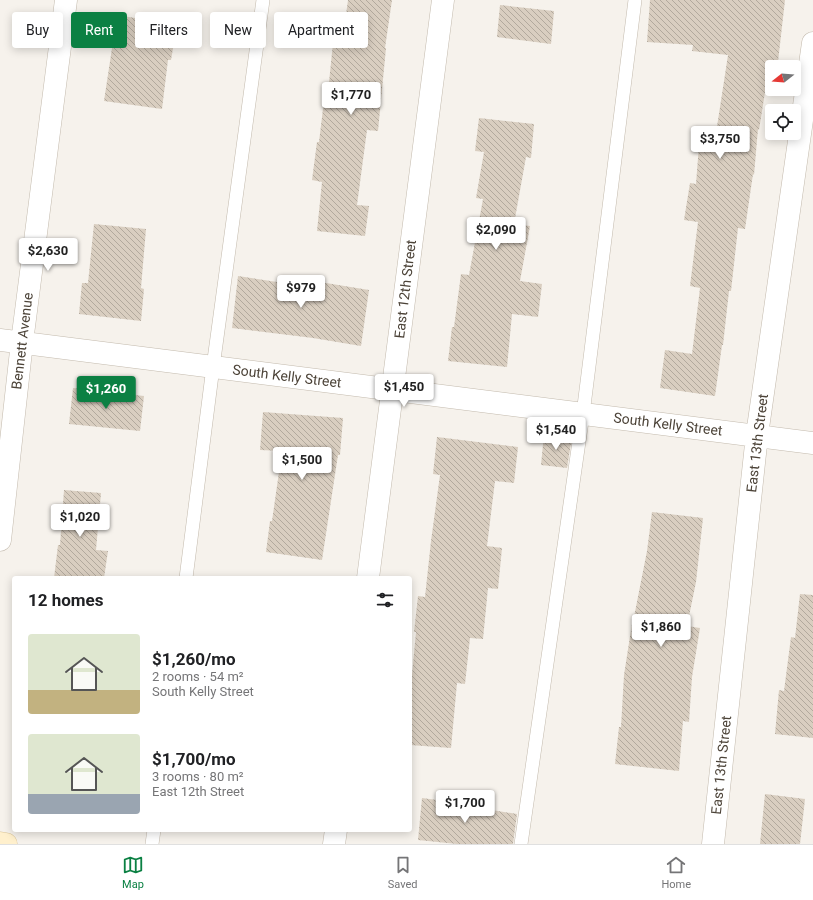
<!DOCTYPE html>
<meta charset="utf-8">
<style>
body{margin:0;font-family:Roboto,sans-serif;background:#f6f6f6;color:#202124;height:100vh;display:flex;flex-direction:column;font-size:15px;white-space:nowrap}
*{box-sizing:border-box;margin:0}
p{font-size:13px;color:#757577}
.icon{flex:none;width:22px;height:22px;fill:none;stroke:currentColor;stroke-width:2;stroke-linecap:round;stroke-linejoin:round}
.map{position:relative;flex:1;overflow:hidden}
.side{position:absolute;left:12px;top:576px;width:400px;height:256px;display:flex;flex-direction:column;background:#fff;border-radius:4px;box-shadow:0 2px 10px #0003}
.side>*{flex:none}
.hud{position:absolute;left:12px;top:12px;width:400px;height:36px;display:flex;gap:8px}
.needle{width:26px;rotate:253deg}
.tools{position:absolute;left:765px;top:60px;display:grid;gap:8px}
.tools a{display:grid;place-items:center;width:36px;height:36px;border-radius:4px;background:#fff;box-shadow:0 2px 10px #0003;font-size:20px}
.price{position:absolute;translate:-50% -34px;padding:0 9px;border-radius:4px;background:#fff;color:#222;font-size:13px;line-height:26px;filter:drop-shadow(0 1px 2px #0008)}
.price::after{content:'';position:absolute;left:50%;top:24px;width:12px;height:9px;margin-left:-6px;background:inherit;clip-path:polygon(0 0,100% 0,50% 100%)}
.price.selected{background:#0b8043;color:#fff}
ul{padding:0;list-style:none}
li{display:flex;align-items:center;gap:12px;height:100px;padding:0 16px}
li span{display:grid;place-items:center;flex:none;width:112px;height:80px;border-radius:4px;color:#555}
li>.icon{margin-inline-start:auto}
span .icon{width:48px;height:48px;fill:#fffc;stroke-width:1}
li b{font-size:17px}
h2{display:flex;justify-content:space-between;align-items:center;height:48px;padding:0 16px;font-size:17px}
.pill{padding:0 14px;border-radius:4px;background:#fff;box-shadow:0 2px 10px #0003;font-size:14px;line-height:36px}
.pill.selected{background:#0b8043;color:#fff}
.tab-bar{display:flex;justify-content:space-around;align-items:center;height:56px;border-top:1px solid #e0e0e0;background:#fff;font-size:11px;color:#757577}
.tab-bar a{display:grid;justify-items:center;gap:2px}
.tab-bar .selected{color:#0b8043}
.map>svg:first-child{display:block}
</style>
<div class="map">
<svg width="813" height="844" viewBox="0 0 813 844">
<defs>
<pattern id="building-back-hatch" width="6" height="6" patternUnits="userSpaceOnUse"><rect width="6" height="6" fill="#d9cec0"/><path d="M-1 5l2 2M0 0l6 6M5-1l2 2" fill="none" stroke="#b2a99d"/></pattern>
</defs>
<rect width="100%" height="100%" fill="#f6f2ec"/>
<path fill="url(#building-back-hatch)" d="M348,0H392L385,48H386L378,131L367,130L357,205L369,206L365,236L317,231L322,182L312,180L317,142H319L325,92H328L333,43L342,44Z
M650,0H785L778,62L770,61L759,130L758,129L754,175L753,174L745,229L738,228L731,291H729L723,345H722L715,396L660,388L665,350L692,354L700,288L690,286L698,222L684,220L690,183L696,184L700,132L716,133L728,55L692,51L693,45L647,42Z
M500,5L554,11L551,44L497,37Z
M117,15L177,25L171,60H168L162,109L104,101Z
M479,118L534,124L531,158L526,157L514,224L530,226L520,281L542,284L538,317L512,314L507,367L448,361L452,327H454L461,274L469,275L483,199L476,198L484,152L475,151Z
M94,224L146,229L141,288L144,289L141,321L79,314L82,283H88Z
M238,276L290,284L291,279L326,283L369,290L361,346L313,338L232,328Z
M73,388L144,396L140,431L69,424Z
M263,412L343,418L340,455H338L322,560L266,552L270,521H272L282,451L260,450Z
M544,434L572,437L567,468L541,465Z
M437,437L518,447L514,483L495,481L487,546L502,548L498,589L488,588L483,639L470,638L465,684L457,683L451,748L410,745V696L416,632H414L418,596L425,597L431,541L440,475L433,474Z
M64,490L101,493L96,550L108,551L104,578H54L58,545H60Z
M652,512L703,518L696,582L687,626L700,628L692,677L689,722L683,721L679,771L615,764L619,727H621L624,675L633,617H634L647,551Z
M800,594L813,595V738L775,734L779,690L784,691L791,637L795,638Z
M765,794L805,799L800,844H760Z
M422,798L452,802L451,805L492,810L517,814L513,844H457L418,840Z"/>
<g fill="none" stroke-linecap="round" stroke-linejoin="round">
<defs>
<path id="service" d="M186,578L213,367L263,0
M152,844L154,830
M521,844L583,414L635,0"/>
<path id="minor" d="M0,340L813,443
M0,540L22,342L66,0
M368,578L443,0
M334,844L336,830
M713,844L757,435L813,43"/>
<path id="secondary" d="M0,843L6,844"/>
</defs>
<use href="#service" stroke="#c3baad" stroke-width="14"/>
<use href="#minor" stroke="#c3baad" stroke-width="23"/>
<use href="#secondary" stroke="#d9c499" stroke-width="23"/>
<use href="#service" stroke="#fff" stroke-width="13"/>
<use href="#minor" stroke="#fff" stroke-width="22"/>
<use href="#secondary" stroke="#fff0cd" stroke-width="22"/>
</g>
<g text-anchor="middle" stroke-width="3" stroke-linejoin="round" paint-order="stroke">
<g font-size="14" fill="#4c4338" stroke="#fff">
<text transform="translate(405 289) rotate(-83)" y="5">East 12th Street</text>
<text transform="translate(22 341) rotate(-83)" y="5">Bennett Avenue</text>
<text transform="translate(287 376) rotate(7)" y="5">South Kelly Street</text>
<text transform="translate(668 424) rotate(7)" y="5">South Kelly Street</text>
<text transform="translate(757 443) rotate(-83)" y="5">East 13th Street</text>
<text transform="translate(721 765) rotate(-84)" y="5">East 13th Street</text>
</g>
</g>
</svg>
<div class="tools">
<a><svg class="needle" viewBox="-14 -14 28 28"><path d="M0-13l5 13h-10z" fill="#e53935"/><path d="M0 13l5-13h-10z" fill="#757577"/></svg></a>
<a><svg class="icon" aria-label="locate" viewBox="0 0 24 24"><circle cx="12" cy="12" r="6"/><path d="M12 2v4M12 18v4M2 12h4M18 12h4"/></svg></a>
</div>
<b class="price" style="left:351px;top:116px">$1,770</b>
<b class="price" style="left:720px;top:160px">$3,750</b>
<b class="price" style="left:496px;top:251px">$2,090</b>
<b class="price" style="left:48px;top:272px">$2,630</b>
<b class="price" style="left:301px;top:309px">$979</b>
<b class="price" style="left:404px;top:408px">$1,450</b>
<b class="price selected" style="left:106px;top:410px">$1,260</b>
<b class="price" style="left:556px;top:451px">$1,540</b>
<b class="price" style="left:302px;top:481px">$1,500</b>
<b class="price" style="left:80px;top:538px">$1,020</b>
<b class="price" style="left:661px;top:648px">$1,860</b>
<b class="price" style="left:465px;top:824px">$1,700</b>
<div class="hud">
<a class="pill">Buy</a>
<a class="pill selected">Rent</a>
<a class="pill">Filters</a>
<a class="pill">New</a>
<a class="pill">Apartment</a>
</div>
<section class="side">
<h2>12 homes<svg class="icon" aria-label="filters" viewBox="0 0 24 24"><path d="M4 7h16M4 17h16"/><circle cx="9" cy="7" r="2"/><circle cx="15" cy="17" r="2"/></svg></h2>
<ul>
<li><span style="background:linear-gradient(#dfe7d0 70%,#c2b280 0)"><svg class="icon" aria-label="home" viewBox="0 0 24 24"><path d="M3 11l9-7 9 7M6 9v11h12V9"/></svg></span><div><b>$1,260/mo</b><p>2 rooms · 54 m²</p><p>South Kelly Street</p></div></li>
<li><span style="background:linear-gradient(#dfe7d0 75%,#9aa5b1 0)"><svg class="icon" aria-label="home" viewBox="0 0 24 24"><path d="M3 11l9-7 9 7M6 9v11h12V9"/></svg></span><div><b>$1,700/mo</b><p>3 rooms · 80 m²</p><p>East 12th Street</p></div></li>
</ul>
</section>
</div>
<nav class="tab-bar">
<a class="selected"><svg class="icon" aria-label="map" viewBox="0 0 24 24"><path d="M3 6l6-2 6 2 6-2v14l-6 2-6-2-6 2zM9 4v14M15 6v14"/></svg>Map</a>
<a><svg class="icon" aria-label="saved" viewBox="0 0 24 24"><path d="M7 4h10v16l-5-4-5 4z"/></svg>Saved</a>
<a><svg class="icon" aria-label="home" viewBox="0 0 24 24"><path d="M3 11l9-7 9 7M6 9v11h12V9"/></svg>Home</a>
</nav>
